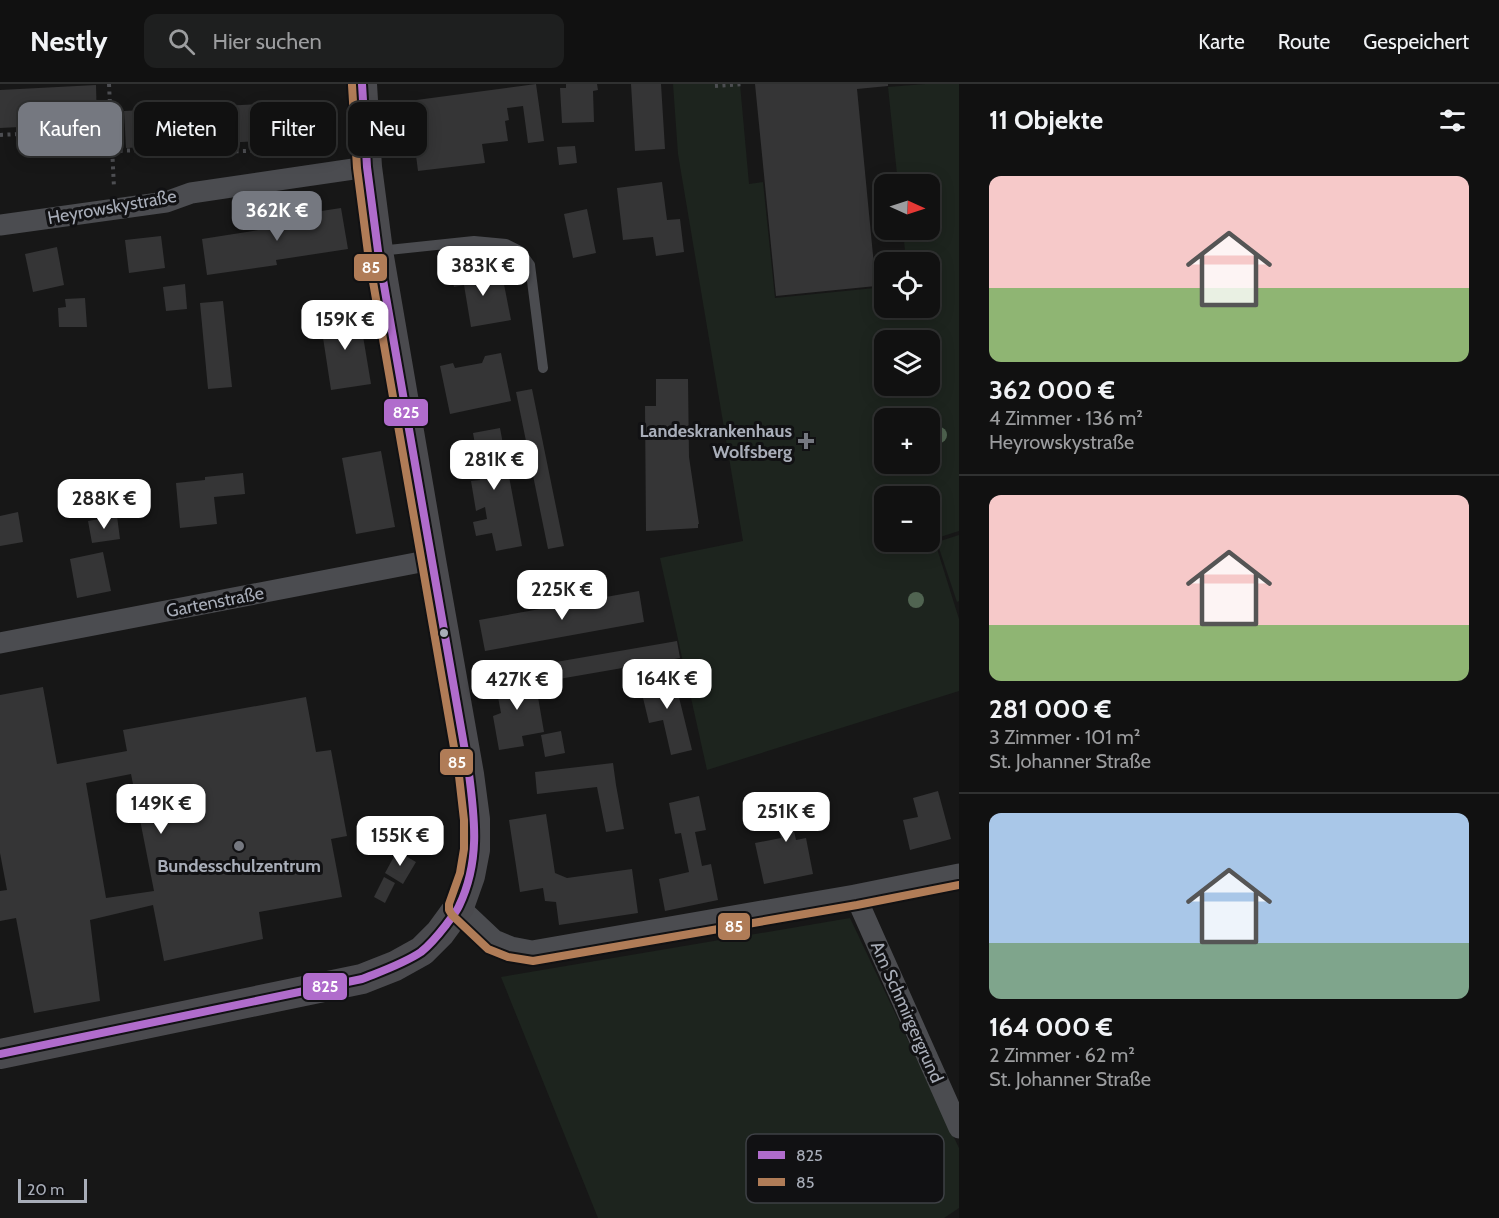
<!DOCTYPE html>
<html lang="de">
<meta charset="utf-8">
<style>
body{margin:0;font-family:Cabin,sans-serif;background:#1e1f1f;color:#f1f3f6;height:100vh;display:flex;flex-direction:column;font-size:22px;white-space:nowrap}
*{box-sizing:border-box;margin:0}
p{font-size:20px;color:#9c9d9f}
.icon{flex:none;width:33px;height:33px;fill:none;stroke:currentColor;stroke-width:2;stroke-linecap:round;stroke-linejoin:round}
.map{position:relative;flex:1;overflow:hidden}
.side{display:flex;flex-direction:column;background:#111;width:540px}
.side>*{flex:none}
.hud{position:absolute;left:18px;top:18px;width:570px;height:54px;display:flex;gap:12px}
.needle{width:39px;rotate:93deg}
.controls{position:absolute;left:874px;top:90px;display:grid;gap:12px}
.controls a{display:grid;place-items:center;width:66px;height:66px;border-radius:12px;background:#111;box-shadow:0 3px 15px #0003,0 0 0 2px #303131;font-size:30px}
.scale{position:absolute;left:18px;bottom:15px;width:69px;box-sizing:border-box;padding-left:6px;border:3px solid #a8adb8;border-top:0;font-size:16px;line-height:21px;white-space:nowrap;color:#a8adb8;-webkit-text-stroke:4px #111113;paint-order:stroke}
.price{position:absolute;translate:-50% -51px;padding:0 14px;border-radius:12px;background:#fff;color:#222;font-size:20px;line-height:39px;filter:drop-shadow(0 2px 3px #0008)}
.price::after{content:'';position:absolute;left:50%;top:36px;width:18px;height:14px;margin-left:-9px;background:inherit;clip-path:polygon(0 0,100% 0,50% 100%)}
.price.current{background:#757880;color:#fff}
ul{padding:0;list-style:none}
li{display:grid;align-content:center;gap:12px;height:318px;padding:0 30px}
li+li{border-top:2px solid #303131}
li span{display:grid;place-items:center;height:186px;border-radius:12px;color:#555}
li>.icon{margin-inline-start:auto}
span .icon{width:108px;height:108px;fill:#fffc;stroke-width:1}
li b{font-size:26px}
h2{display:flex;justify-content:space-between;align-items:center;height:72px;padding:0 30px;font-size:26px}
.chip{padding:0 21px;border-radius:12px;background:#111;box-shadow:0 3px 15px #0003,0 0 0 2px #303131;font-size:21px;line-height:54px}
.chip.current{background:#757880;color:#fff}
header{display:flex;align-items:center;gap:36px;box-sizing:border-box;height:84px;padding:0 30px;background:#111;border-bottom:2px solid #303131}
header strong{font-size:28px}
nav{display:flex;gap:33px;margin-inline-start:auto;font-size:21px}
.search{width:420px;height:54px;background:#1e1f1f;display:flex;align-items:center;gap:15px;box-sizing:border-box;padding:0 21px;border-radius:12px;color:#9c9d9f;font-size:22px}
main{display:flex;flex:1;min-height:0}
.map>svg:first-child{display:block}
</style>
<header>
<strong>Nestly</strong>
<div class="search"><svg class="icon" aria-label="search" viewBox="0 0 24 24"><circle cx="10" cy="10" r="6"/><path d="M15 15l6 6"/></svg>Hier suchen</div>
<nav><a>Karte</a><a>Route</a><a>Gespeichert</a></nav>
</header>
<main>
<div class="map">
<svg width="959" height="1134" viewBox="0 0 959 1134">
<rect width="100%" height="100%" fill="#171717"/>
<path fill="#1d241e" fill-rule="evenodd" d="M673,0H740L749,100L763,98L775,214L885,203V224H930V178H906L903,146H930V100H898L888,3L925,0H959V447L934,455L959,535V607L707,686L660,474L743,457L678,70ZM930,256V302H885V256ZM885,334H930V380H885ZM885,412H930V458H885Z
M959,451V517L957,518L937,458Z
M850,834L959,1064V1124L944,1134H598L501,893Z"/>
<path fill="#353536" fill-rule="evenodd" d="M536,0L544,57L528,59L523,22L507,24L509,36L505,37L508,57L482,60L485,79L418,87L409,17Z
M566,0H597L598,6L593,7L594,38L562,39L560,4H566Z
M631,0H661L665,65L635,67Z
M755,0H888V2L857,5L876,202L776,212Z
M96,1L97,39L0,44V6Z
M260,20L262,57L126,64L124,27Z
M575,62L577,79L559,81L557,63Z
M662,98L667,136L680,135L684,168L656,172L653,153L623,156L617,104Z
M341,124L348,165L276,176L277,181L207,191L202,155L271,144L269,135Z
M587,125L596,169L573,174L564,130Z
M161,152L165,184L129,189L125,156Z
M57,163L64,201L33,208L25,170Z
M472,182L474,195L502,190L511,236L471,243L464,201L454,203L450,186Z
M185,200L187,225L166,227L163,203Z
M85,214L87,243H59L58,224L66,223L65,215Z
M223,217L232,303L208,305L200,219Z
M359,228L371,300L331,306L320,234Z
M501,269L511,317L450,330L440,282L453,279L455,284L482,279L485,272Z
M656,295H688L689,373L699,440H698V444L646,447L645,322H656Z
M532,305L564,462L548,465L516,308Z
M500,344L522,462L496,467L492,449L476,452L473,438L487,435L485,423L476,427L471,397L480,396L476,377L464,380L462,369L476,366L473,349Z
M381,367L395,443L356,450L342,374Z
M243,389L245,410L214,413L217,440L180,444L176,399L205,396V393Z
M18,428L23,458L0,462V432Z
M117,432L120,455L92,459L88,437Z
M103,468L111,507L77,514L70,475Z
M639,507L644,538L485,567L479,536Z
M677,557L680,574L536,599L533,582Z
M673,589L692,666L671,671L663,636L649,639L639,597Z
M534,590L544,648L522,652L524,662L499,666L493,632L501,629L495,597Z
M43,603L57,680L127,667L123,646L306,613L316,668L331,666L347,752L331,755L342,813L259,828L263,855L164,877L153,821L90,836L100,917L34,929L16,834L0,837V807L7,806L0,769V611ZM131,690L154,807L106,814L86,699Z
M561,647L565,669L545,673L541,651Z
M613,679L616,701L624,745L606,748L597,703L537,710L535,688Z
M938,707L951,755L910,766L903,736L918,733L913,714Z
M803,709L810,743L794,747L796,756L806,754L813,790L764,800L755,759L781,754L773,715Z
M699,712L706,746L695,748L702,782L711,780L718,816L665,827L659,795L689,788L681,749L675,750L669,719Z
M546,730L555,789L567,794L632,785L638,829L559,841L556,818L545,817L543,804L520,808L509,736Z
M397,767L416,778L403,800L385,789Z
M384,793L395,799L385,819L374,813Z"/>
<g fill="none" stroke-linecap="round" stroke-linejoin="round">
<path stroke="#4d4e52" stroke-width="4" stroke-dasharray="3 4.5" stroke-linecap="butt" d="M109,0L114,104
M715,2L743,0
M0,51L71,47V42L111,40
M112,67L149,66V70L276,66"/>
<path stroke="#4b4c50" stroke-width="10" d="M379,167L474,157L506,160L520,167L530,181L543,284"/>
<path stroke="#4b4c50" stroke-width="21" d="M0,141L166,118L191,109L367,83
M0,559L431,476
M855,811L959,1044
M459,823L494,856L511,863L532,867L855,811L959,790"/>
<path stroke="#4a4a4e" stroke-width="30" d="M0,970L362,895L395,882L422,867L440,849L459,823L470,792L475,766V735L469,690L431,476L378,167L367,83L362,0"/>
<defs>
<path id="bus-1" d="M0,970L362,895C382,887 403,880 421,868C430,861 439,850 446,841C450,835 456,829 459,822C480,778 475,736 469,690L378,167L367,83L362,0"/>
<path id="bus-2" d="M352,1L357,84L368,169L459,692L464,736V765L460,789L449,820V826L452,831L488,865L508,873L533,877L857,821L959,801"/>
</defs>
<use href="#bus-1" stroke="#111113" stroke-width="12"/>
<use href="#bus-2" stroke="#111113" stroke-width="12"/>
<use href="#bus-1" stroke="#b06ccc" stroke-width="8"/>
<use href="#bus-2" stroke="#b07c57" stroke-width="8"/>
</g>
<g fill="#506451">
<circle cx="939" cy="351" r="8"/>
<circle cx="916" cy="516" r="8"/>
</g>
<g fill="#757880" stroke="#111113" stroke-width="2">
<path d="M803 348h6v6h6v6h-6v6h-6v-6h-6v-6h6z"/>
<circle cx="239" cy="762" r="6"/>
</g>
<circle fill="#a8adb8" stroke="#111113" stroke-width="2" cx="444" cy="549" r="5"/>
<g text-anchor="middle" stroke-width="6" stroke-linejoin="round" paint-order="stroke">
<g font-size="18" fill="#a8adb8" stroke="#111113">
<text transform="translate(112 123) rotate(-10)" y="6">Heyrowskystraße</text>
<text transform="translate(215 518) rotate(-11)" y="6">Gartenstraße</text>
<text transform="translate(907 928) rotate(66)" y="6">Am Schmirgergrund</text>
</g>
<g font-size="18" font-weight="bold" fill="#a8adb8" stroke="#111113" text-anchor="end">
<text x="792" y="353">Landeskrankenhaus<tspan x="792" dy="21">Wolfsberg</tspan></text>
<text x="239" y="788" text-anchor="middle">Bundesschulzentrum</text>
</g>
</g>
<rect x="746" y="1050" width="198" height="69" rx="9" fill="#111113" stroke="#3e4045" stroke-width="1.5"/>
<rect x="758" y="1067" width="27" height="8" fill="#b06ccc"/>
<rect x="758" y="1094" width="27" height="8" fill="#b07c57"/>
<g font-size="16" fill="#a8adb8">
<text x="796" y="1077">825</text>
<text x="796" y="1104">85</text>
</g>
<g stroke="#111113" stroke-width="2">
<rect x="353" y="169" width="35" height="29" rx="6" fill="#b07c57"/>
<rect x="383" y="314" width="46" height="29" rx="6" fill="#b06ccc"/>
<rect x="439" y="664" width="35" height="28" rx="6" fill="#b07c57"/>
<rect x="717" y="828" width="34" height="29" rx="6" fill="#b07c57"/>
<rect x="302" y="888" width="46" height="29" rx="6" fill="#b06ccc"/>
</g>
<g font-size="16" text-anchor="middle" font-weight="bold" fill="#fff">
<text x="371" y="189">85</text>
<text x="406" y="334">825</text>
<text x="457" y="684">85</text>
<text x="734" y="848">85</text>
<text x="325" y="908">825</text>
</g>
</svg>
<div class="controls">
<a><svg class="needle" viewBox="-14 -14 28 28"><path d="M0-13l5 13h-10z" fill="#e53935"/><path d="M0 13l5-13h-10z" fill="#9c9d9f"/></svg></a>
<a><svg class="icon" aria-label="locate" viewBox="0 0 24 24"><circle cx="12" cy="12" r="6"/><path d="M12 2v4M12 18v4M2 12h4M18 12h4"/></svg></a>
<a><svg class="icon" aria-label="layers" viewBox="0 0 24 24"><path d="M12 4l9 5-9 5-9-5zM3 14l9 5 9-5"/></svg></a>
<a>+</a>
<a>−</a>
</div>
<div class="scale">20 m</div>
<b class="price current" style="left:277px;top:158px">362K €</b>
<b class="price" style="left:483px;top:213px">383K €</b>
<b class="price" style="left:345px;top:267px">159K €</b>
<b class="price" style="left:494px;top:407px">281K €</b>
<b class="price" style="left:104px;top:446px">288K €</b>
<b class="price" style="left:562px;top:537px">225K €</b>
<b class="price" style="left:667px;top:626px">164K €</b>
<b class="price" style="left:517px;top:627px">427K €</b>
<b class="price" style="left:161px;top:751px">149K €</b>
<b class="price" style="left:786px;top:759px">251K €</b>
<b class="price" style="left:400px;top:783px">155K €</b>
<div class="hud">
<a class="chip current">Kaufen</a>
<a class="chip">Mieten</a>
<a class="chip">Filter</a>
<a class="chip">Neu</a>
</div>
</div>
<section class="side">
<h2>11 Objekte<svg class="icon" aria-label="filters" viewBox="0 0 24 24"><path d="M4 7h16M4 17h16"/><circle cx="9" cy="7" r="2"/><circle cx="15" cy="17" r="2"/></svg></h2>
<ul>
<li><span style="background:linear-gradient(#f6c9c9 60%,#8fb573 0)"><svg class="icon" aria-label="home" viewBox="0 0 24 24"><path d="M3 11l9-7 9 7M6 9v11h12V9"/></svg></span><div><b>362 000 €</b><p>4 Zimmer · 136 m²</p><p>Heyrowskystraße</p></div></li>
<li><span style="background:linear-gradient(#f6c9c9 70%,#8fb573 0)"><svg class="icon" aria-label="home" viewBox="0 0 24 24"><path d="M3 11l9-7 9 7M6 9v11h12V9"/></svg></span><div><b>281 000 €</b><p>3 Zimmer · 101 m²</p><p>St. Johanner Straße</p></div></li>
<li><span style="background:linear-gradient(#a9c7e8 70%,#7fa58c 0)"><svg class="icon" aria-label="home" viewBox="0 0 24 24"><path d="M3 11l9-7 9 7M6 9v11h12V9"/></svg></span><div><b>164 000 €</b><p>2 Zimmer · 62 m²</p><p>St. Johanner Straße</p></div></li>
</ul>
</section>
</main>
